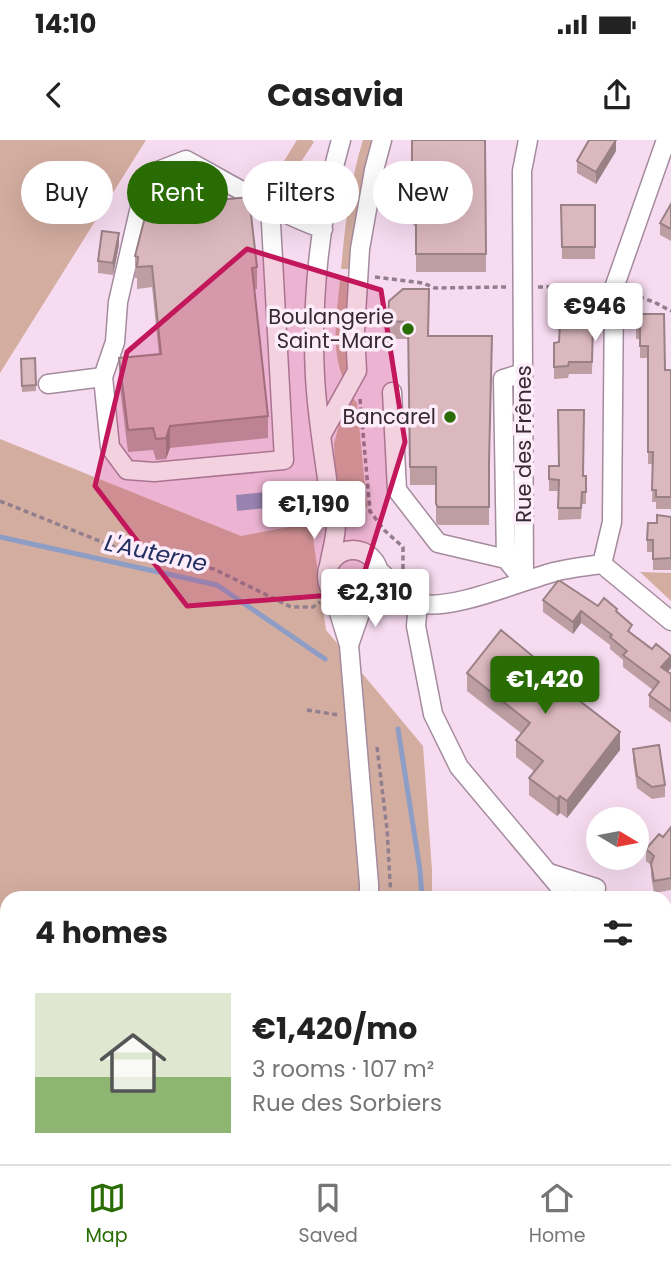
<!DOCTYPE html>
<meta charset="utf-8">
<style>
body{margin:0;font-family:Poppins,sans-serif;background:#f2f2f2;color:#222;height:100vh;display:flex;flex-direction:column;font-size:26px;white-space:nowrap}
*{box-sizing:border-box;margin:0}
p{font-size:23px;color:#767676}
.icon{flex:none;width:38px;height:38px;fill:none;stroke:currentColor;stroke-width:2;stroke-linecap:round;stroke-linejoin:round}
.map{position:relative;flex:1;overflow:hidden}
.details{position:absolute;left:0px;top:751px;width:672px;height:275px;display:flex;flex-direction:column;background:#fff;border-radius:21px 21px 0 0;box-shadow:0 7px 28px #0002}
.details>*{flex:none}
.hud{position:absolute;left:21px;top:21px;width:630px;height:63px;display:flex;gap:14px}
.needle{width:46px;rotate:100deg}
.controls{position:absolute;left:586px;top:667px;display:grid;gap:14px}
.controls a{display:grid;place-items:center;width:63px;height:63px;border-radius:50%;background:#fff;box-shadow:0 7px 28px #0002;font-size:35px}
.price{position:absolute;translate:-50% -60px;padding:0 16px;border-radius:7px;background:#fff;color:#222;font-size:23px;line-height:46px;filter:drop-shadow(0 2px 4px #0008)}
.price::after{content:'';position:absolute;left:50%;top:42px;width:21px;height:16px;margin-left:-10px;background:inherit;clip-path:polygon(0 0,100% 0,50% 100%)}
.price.current{background:#286c03;color:#fff}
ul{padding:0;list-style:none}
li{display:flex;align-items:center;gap:21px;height:175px;padding:0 35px}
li+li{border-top:2px solid #e0e0e0}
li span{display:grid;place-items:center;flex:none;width:196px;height:140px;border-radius:0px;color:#555}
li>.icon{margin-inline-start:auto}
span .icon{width:84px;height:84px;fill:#fffc;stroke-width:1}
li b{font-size:30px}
h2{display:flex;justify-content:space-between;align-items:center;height:84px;padding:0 35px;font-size:30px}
.chip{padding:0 24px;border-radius:32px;background:#fff;box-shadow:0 7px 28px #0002;font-size:24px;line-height:63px}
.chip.current{background:#286c03;color:#fff}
.status{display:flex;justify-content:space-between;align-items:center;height:49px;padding:0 35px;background:#fff;direction:ltr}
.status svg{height:19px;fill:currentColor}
header{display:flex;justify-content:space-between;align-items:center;height:91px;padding:0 35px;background:#fff;font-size:32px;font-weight:700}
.tab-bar{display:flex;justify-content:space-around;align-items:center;height:98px;border-top:2px solid #e0e0e0;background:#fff;font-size:19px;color:#767676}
.tab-bar a{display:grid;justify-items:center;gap:4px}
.tab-bar .current{color:#286c03}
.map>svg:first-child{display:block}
</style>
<div class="status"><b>14:10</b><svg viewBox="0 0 49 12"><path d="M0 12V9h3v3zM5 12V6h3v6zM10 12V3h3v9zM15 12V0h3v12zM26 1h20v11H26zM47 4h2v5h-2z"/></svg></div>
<header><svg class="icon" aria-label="back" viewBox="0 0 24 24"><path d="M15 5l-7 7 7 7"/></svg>Casavia<svg class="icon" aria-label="share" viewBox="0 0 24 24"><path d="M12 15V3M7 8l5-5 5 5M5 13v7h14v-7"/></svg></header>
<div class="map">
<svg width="671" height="1024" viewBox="0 0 671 1024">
<rect width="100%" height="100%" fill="#f7dbf0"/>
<path fill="#f0cee7" d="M364,1018L458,1019L460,1024H362Z"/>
<path fill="#d3ada0" d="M0,0H146L0,233Z
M297,0H311L314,2L293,34L281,26Z
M363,0H373L352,129H341C345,86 350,41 363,0Z
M340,140L351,141L347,179V230L344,240C330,209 337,173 340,140Z
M351,256L357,263L367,367L346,375L336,349L334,304L341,277Z
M0,299L241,396L311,383L326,490L423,606L432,730V758H7V1018L364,1019L362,1024H0Z
M640,432L671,433V461Z
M665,1018L668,1024H460L458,1019Z"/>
<path fill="#8e9dc5" d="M294,349L296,365L237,371L236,355Z"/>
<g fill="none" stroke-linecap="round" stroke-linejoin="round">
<path stroke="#8e9dc5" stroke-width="5" d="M0,397L217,445L325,519
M398,589L420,730L422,758
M454,1018L455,1024
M548,1018L551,1024"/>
<defs>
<path id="minor" d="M270,65L284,320L154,332L127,330L110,307L103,237L115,202L118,162L142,58L158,31L186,20C231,44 275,72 323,89
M48,244L103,237
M392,252L397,350L438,403L506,419L524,441
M321,296L357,231L355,191L360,109L374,30L382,0
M327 436a26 26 0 1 1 52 0a26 26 0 1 1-52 0Z
M506,419L503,239L523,233
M602,424L612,382L614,148L666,0
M329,426C331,413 336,398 336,384C336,374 331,363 329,353C324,315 317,276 315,237C311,162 320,72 341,0
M378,430C391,440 402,458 419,463C449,472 521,441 554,432C569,428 586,426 602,424L671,481
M524,441L522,31L528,0
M333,453L349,505L369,744V758
M418,463L416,486L433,574L459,627L569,758
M349,505L365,459
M549,733L596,748
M665,821L671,825
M328,1024L331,1018"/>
</defs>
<use href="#minor" stroke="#a48b9e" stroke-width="21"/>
<path stroke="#927f8d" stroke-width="3.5" stroke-dasharray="5 3.5" stroke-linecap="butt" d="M375,137L423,143L435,148L506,147
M538,147L597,146
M631,154L654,162L671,171
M360,259L370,371L384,390L403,407V430
M0,361L122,410L214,429L291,467H313L320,462
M352,377L370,371
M378,474L393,468
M307,570L339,575
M377,607L387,689L391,758
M653,1018L656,1024
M355,1024L357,1018"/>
<use href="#minor" stroke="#fff" stroke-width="18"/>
</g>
<path fill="#bc9ea3" d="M412,0H485L486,132H416V88L412,83Z
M616,11L596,44L577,33V21Z
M199,62L257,127V149H254L268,276V298L170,308L166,319L156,320L153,310L128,312L119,240V218L159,215L152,147L137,149V138H135V116L199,67Z
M671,64V101L660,95V83Z
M561,65H595V119H562Z
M119,105L113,135L98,133V121Z
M429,149L428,196L489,333V385H438L436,382V345H410L408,199H388V181Z
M636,174L665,230H671V369H656V362H652L653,324H648V218H640V199H636Z
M593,183L592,234H569L568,238L554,239V203L559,202Z
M35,218L36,251L22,252L21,219Z
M549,326L586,336V364H582L581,379L558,380L559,351H549Z
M671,377V430H653V412H647V400L657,383Z
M543,460L598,466L617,472L632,494L671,528L668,532L671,534V583L649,567V555L653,550L623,527V520L610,509V505L581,483L573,494L543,472Z
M467,533L564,548L620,610L567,678L560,673L557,676L529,655V638L535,632L516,617V600L521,593L467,551Z
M633,609L665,645V657L652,659L637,648L633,620Z
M671,687V750L654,753L651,736V725L646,721V709L663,697Z
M665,855L671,857V934L665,923Z"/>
<path fill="#998185" d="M616,0V11L596,44V32Z
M119,93V105L113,135V123Z
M170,286V308L166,319V298Z
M581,471V483L573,494V482Z
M671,516V528L661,539V527Z
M620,592V610L567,678V661Z
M560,656V673L557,676V659Z"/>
<path fill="#dbb8be" stroke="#998185" stroke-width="2" d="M412,0H485L486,114H416V70L412,65Z
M589,0H616L596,32L577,21Z
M249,57L257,127L252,128L268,276L170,286L166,298L156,299L153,288L128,290L119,218L161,214L152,126L137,127L138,117L135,116L145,77L153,76V72L200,67L199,62Z
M671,64V89L660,83Z
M561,65H595V107H562Z
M102,91L119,93L113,123L98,121Z
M403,149H429L428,196H492L489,322V367H438L436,364V327H410L408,182L388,181L389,161Z
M636,174H664L665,230H671V357H656V350H652L653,312H648V206H640V188H636Z
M560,183H593L592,222H569L568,226L554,227V203L559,202Z
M35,218L36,245L22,246L21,219Z
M558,270H584L583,336H586V352H582L581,368H558L559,340L549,339V326H559Z
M657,375L671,377V418L653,419V400H647L648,383H657Z
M558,441H560L598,466L604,458L617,469L616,471L632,485L628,491L652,509L656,504L671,516L661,527L671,534V571L649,555L659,542L623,515L627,511L610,497L612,495L581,471L573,482L543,460Z
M501,490L564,542L559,545L620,592L567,661L560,656L557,659L529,638L543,621L516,600L530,583L467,533Z
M659,605L665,645L652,647L637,636L633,609Z
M671,687V738L654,741L651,724L654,716L646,709L659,694L663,697Z
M669,853L671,857V925L665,914V855Z"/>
<path fill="#c2185b" fill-opacity="0.2" stroke="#c2185b" stroke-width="5" stroke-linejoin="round" d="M247,109L381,150L405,302L358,453L187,466L95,346L127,212Z"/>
<g fill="#286c03" stroke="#fdecf9" stroke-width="2.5">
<circle cx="408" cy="189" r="7"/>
<circle cx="450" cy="277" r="7"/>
</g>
<g text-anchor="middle" stroke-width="7" stroke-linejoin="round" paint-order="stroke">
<g font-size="21" fill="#342a31" stroke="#fdecf9" text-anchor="end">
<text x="394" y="184">Boulangerie<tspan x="394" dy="24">Saint-Marc</tspan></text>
<text x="436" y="284">Bancarel</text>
</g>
<g font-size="21" fill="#342a31" stroke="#fdecf9">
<text transform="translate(524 304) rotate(-90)" y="7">Rue des Frênes</text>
</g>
<g font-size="23" font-style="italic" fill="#212f61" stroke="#fdecf9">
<text transform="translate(156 413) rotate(12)" y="8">L'Auterne</text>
</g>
</g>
</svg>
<div class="controls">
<a><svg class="needle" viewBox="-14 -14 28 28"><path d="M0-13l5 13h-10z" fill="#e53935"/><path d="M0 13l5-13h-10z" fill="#767676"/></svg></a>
</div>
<b class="price" style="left:595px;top:203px">€946</b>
<b class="price" style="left:314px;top:401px">€1,190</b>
<b class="price" style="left:375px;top:489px">€2,310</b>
<b class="price current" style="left:545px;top:576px">€1,420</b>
<div class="hud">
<a class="chip">Buy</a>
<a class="chip current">Rent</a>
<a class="chip">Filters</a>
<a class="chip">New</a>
</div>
<section class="details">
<h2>4 homes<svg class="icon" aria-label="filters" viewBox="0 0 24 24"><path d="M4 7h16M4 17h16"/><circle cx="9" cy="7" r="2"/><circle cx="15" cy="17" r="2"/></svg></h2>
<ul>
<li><span style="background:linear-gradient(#dfe7d0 60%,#8fb573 0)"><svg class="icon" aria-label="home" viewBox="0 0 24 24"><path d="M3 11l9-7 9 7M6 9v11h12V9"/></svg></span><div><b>€1,420/mo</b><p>3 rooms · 107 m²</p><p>Rue des Sorbiers</p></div></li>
</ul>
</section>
</div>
<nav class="tab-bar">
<a class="current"><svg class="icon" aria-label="map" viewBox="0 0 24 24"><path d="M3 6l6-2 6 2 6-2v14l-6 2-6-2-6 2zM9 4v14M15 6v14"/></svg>Map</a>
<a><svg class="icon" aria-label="saved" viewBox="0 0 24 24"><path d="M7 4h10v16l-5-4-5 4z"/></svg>Saved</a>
<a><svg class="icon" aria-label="home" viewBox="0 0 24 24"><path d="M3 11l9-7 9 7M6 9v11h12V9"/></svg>Home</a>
</nav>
